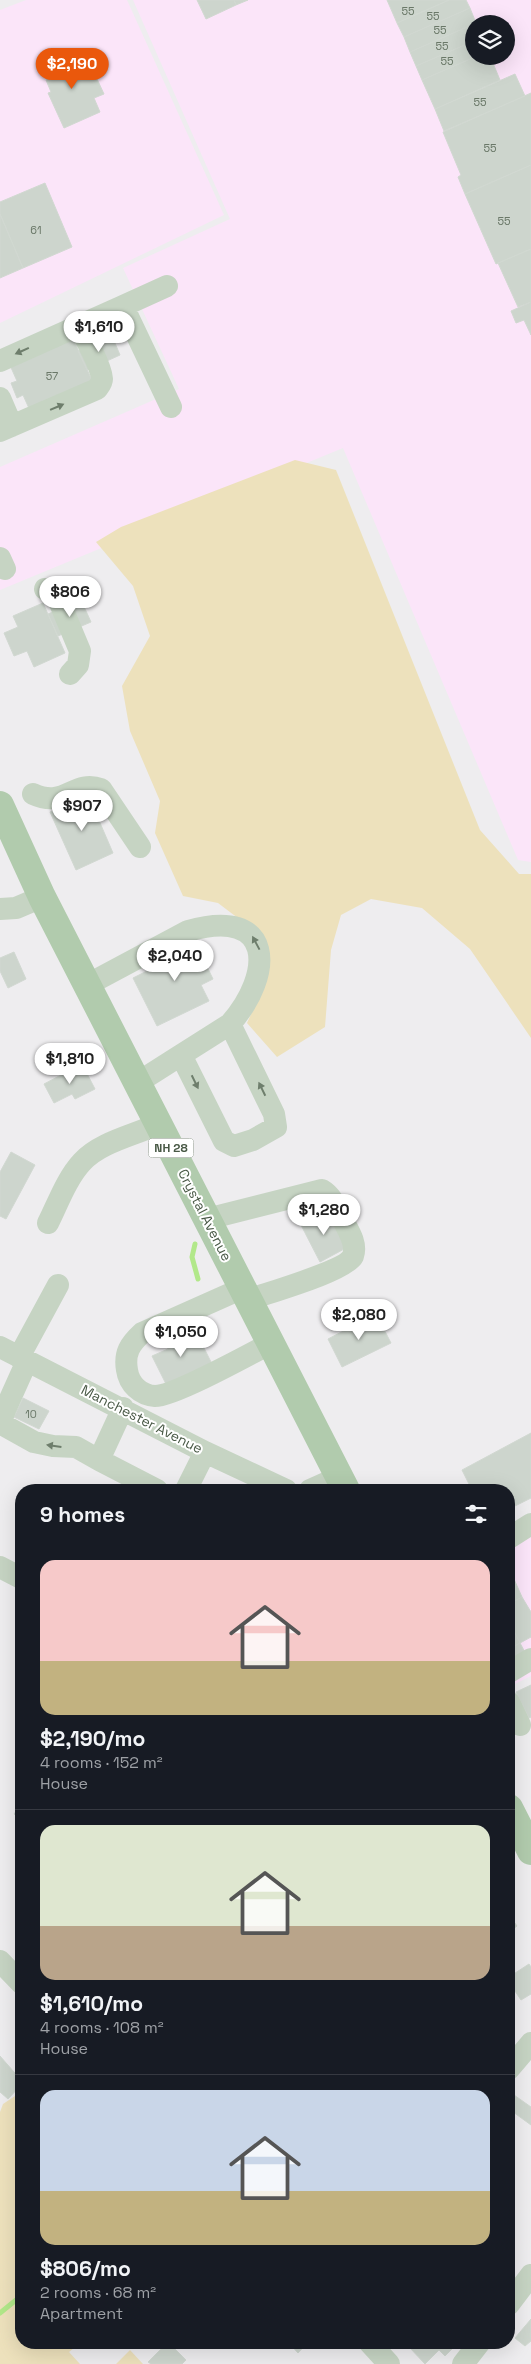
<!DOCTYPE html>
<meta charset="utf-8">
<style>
body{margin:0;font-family:"Space Grotesk",sans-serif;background:#242831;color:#f1f3f6;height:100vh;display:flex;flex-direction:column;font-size:19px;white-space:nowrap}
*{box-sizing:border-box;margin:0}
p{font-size:16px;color:#9ea1a6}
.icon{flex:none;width:28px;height:28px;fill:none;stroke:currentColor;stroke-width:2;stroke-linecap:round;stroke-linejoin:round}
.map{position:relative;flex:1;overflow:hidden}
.side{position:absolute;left:15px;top:1484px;width:500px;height:865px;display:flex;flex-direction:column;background:#171b24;border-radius:20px;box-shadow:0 5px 20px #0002}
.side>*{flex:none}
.buttons{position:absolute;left:465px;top:15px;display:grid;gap:10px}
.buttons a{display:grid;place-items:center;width:50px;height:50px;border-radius:50%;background:#171b24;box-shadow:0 5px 20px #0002;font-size:25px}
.price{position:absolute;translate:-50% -42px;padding:0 11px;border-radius:18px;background:#fff;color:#222;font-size:16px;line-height:32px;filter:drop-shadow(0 1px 2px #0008)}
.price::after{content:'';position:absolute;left:50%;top:30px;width:15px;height:11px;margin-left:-8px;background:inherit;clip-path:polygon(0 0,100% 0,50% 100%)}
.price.selected{background:#ea580c;color:#fff}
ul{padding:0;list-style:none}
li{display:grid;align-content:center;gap:10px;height:265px;padding:0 25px}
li+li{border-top:1px solid #363941}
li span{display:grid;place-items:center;height:155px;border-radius:15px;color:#555}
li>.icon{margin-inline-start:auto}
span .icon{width:90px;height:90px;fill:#fffc;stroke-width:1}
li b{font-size:21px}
h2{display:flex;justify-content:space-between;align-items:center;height:60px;padding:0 25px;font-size:21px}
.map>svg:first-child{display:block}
</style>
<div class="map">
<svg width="531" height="2364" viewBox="0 0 531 2364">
<rect width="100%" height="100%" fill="#eeedef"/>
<path fill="#fbe5f9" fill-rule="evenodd" d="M26,0H127L224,215L0,323V10Z
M133,0H531V862L518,860L343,448L0,590V467L179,389L123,268L230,219ZM474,24H506V56H474Z
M531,1516V1676L509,1687V1527Z"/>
<path fill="#ede1bc" d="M295,460L336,470L480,830L519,874H531V1038L470,949L422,908L371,899L341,915L331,950L325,1027L277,1057L247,1023L262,990L270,956L255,931L218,903L183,896L155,833L160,801L130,731L122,686L150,636L133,586L96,542L121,527Z
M21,2092V2342L80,2343L69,2352L80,2364H0V2112L3,2104Z
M130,2350L143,2364H116Z"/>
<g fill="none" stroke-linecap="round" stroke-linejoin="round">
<path stroke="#b2e88a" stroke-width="5" d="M195,1244L192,1257L198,1279
M0,2313L21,2296"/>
</g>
<path fill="#cdd5cd" stroke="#d1d8d1" d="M197,0H234L236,5L206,19Z
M234,0H248L236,5Z
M387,0H449L397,23Z
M449,0H466L470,8L404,37L397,23Z
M470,8L476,23L410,52L404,37Z
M476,23L474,24V41L416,66L410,52Z
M474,41V56H477L422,80L416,66Z
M60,50L68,70L84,64L86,68L91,66L104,94L94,98L100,112L64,128L48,93L51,92L46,80L51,78L43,58Z
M477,56H490L500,80L435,109L422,80Z
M515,74L525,96L444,131L435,109Z
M531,93V165L465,194L458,177L461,175L443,132Z
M531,165V249L496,264L465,194Z
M45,183L72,247L23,268L0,214V202Z
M0,214L23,268L0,278Z
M531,249V302L518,307L498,263Z
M531,302V335L524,320L516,323L511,311Z
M71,334L95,387L32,415L23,395L17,398L11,383L17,381L9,363Z
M112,336L120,355L87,370L78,351Z
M81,600L91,622L58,636L48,614Z
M43,603L65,653L34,667L27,651L14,656L4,633L18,627L13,616Z
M88,795L113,853L76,870L50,812Z
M193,938L213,979L201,985L209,1001L157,1026L133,978L151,969L148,961Z
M14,952L26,979L8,988L0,971V958Z
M82,1064L95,1089L75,1099L72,1094L54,1103L44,1084Z
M11,1152L35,1165L6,1219L0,1216V1172Z
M327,1211L346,1248L320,1262L301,1225Z
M376,1314L391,1343L342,1367L328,1339Z
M185,1332L188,1337L193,1335L196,1340L199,1338L212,1364L167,1386L152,1356L168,1349L165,1342Z
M23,1398L49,1411L39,1429L14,1417Z
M531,1433V1498L509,1509V1490H472L462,1470Z
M509,1568L522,1597L509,1604Z
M522,1597L531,1612V1637L520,1643L509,1621V1604Z
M513,1629L520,1643L509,1649V1632Z
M520,1643L527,1656L509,1665V1649Z
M531,1685V1717L529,1718L516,1692Z
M21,1805V1820L14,1814Z
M509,1915L517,1926L509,1932Z
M529,1964L531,1967V1994L521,2000L509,1982V1977Z
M0,2056L21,2080V2085L8,2099L0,2092Z
M514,2095L531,2107V2125L509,2109V2103Z
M531,2319V2341L525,2346L515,2338Z
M168,2342L186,2360L182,2364H151L148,2362Z
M288,2342H308L298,2353Z
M415,2342H451L455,2346L445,2356L439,2350L425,2364L410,2348Z"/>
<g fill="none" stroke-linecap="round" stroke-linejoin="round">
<path stroke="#c6d4c3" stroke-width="22" d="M123,306L167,286
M0,361L123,306L171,407
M0,398L12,426
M0,431L97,389C99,386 102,383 102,379C101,366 85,336 77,326
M0,558L5,569
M45,589L57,596L80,651L78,665L70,674
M33,794C66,809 73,779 101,789L140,847
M0,909L16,908L42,897
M87,985L188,931C275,906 274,974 230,1024L274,1114L276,1127L253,1140L234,1146L224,1141L181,1055L137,1083
M181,1055L230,1024
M207,1219L322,1190C334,1197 338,1212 345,1224C350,1233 357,1245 353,1256C346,1271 267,1293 248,1300
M48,1223C58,1203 67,1178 82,1162C100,1142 135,1135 158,1124
M243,1288L142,1333C130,1344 124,1353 127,1370C129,1384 140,1395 155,1396C174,1396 250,1354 271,1343
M0,1347L205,1452L286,1490
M19,1357L58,1285
M27,1361L5,1410L2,1419L5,1426L34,1442L53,1446L76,1447L99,1460
M123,1408L99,1460L157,1490
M186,1490L205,1452
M310,1490L339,1477
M509,1538L531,1524
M0,1567L21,1578
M509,1672L531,1659
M509,1702L520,1725
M0,1961L21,1983
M509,2069L531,2043
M509,2304L531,2275
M369,2342L389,2364
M463,2364L480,2342"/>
<path stroke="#b1cbad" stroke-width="28" d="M0,805L42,897L346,1490
M509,1808L531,1851"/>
</g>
<defs><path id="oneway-solid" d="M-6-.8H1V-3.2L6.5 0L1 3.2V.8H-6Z" transform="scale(1.25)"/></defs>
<g fill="#6e7e6c">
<use href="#oneway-solid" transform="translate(22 351) rotate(156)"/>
<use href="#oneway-solid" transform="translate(57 407) rotate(-23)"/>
<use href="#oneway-solid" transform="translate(256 943) rotate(-118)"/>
<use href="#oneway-solid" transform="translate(195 1082) rotate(64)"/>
<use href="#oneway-solid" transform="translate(262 1089) rotate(-116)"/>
<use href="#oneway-solid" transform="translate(54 1446) rotate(-172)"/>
</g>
<g text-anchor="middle" stroke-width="4" stroke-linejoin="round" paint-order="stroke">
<g font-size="11" fill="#6a7868">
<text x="408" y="15">55</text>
<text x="433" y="20">55</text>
<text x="440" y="34">55</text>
<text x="442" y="50">55</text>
<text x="447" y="65">55</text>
<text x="480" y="106">55</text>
<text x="490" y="152">55</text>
<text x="504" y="225">55</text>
<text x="36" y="234">61</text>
<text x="52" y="380">57</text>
<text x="31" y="1418">10</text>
</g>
<rect fill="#fff" stroke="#808b7e" stroke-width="1" x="148.5" y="1138.5" width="45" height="19" rx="4"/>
<g font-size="12" font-weight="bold" fill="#495946">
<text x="171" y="1152">NH 28</text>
</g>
<g font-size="14" fill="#495946" stroke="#fff">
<text transform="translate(205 1215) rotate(63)" y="5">Crystal Avenue</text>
<text transform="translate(142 1419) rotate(27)" y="5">Manchester Avenue</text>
</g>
</g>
</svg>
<div class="buttons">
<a><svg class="icon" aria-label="layers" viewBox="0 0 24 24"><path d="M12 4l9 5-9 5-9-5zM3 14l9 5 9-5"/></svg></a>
</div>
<b class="price selected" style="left:72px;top:90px">$2,190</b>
<b class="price" style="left:99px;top:353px">$1,610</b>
<b class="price" style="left:70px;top:618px">$806</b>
<b class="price" style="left:82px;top:832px">$907</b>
<b class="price" style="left:175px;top:982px">$2,040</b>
<b class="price" style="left:70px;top:1085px">$1,810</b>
<b class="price" style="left:324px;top:1236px">$1,280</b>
<b class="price" style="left:359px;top:1341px">$2,080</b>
<b class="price" style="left:181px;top:1358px">$1,050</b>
<section class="side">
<h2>9 homes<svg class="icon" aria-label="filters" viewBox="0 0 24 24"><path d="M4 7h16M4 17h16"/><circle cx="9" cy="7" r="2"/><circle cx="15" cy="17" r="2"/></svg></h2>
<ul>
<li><span style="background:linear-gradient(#f6c9c9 65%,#c2b280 0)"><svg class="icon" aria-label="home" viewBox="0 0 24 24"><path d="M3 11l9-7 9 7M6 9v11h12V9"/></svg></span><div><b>$2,190/mo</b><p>4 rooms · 152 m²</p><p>House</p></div></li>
<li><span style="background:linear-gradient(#dfe7d0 65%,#b9a48a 0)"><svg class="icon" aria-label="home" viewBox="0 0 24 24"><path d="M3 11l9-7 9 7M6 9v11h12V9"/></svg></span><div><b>$1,610/mo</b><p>4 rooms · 108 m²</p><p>House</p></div></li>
<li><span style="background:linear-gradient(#c9d6e8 65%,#c2b280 0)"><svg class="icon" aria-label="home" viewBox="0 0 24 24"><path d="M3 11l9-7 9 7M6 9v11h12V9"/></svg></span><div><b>$806/mo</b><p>2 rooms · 68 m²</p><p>Apartment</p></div></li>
</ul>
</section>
</div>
